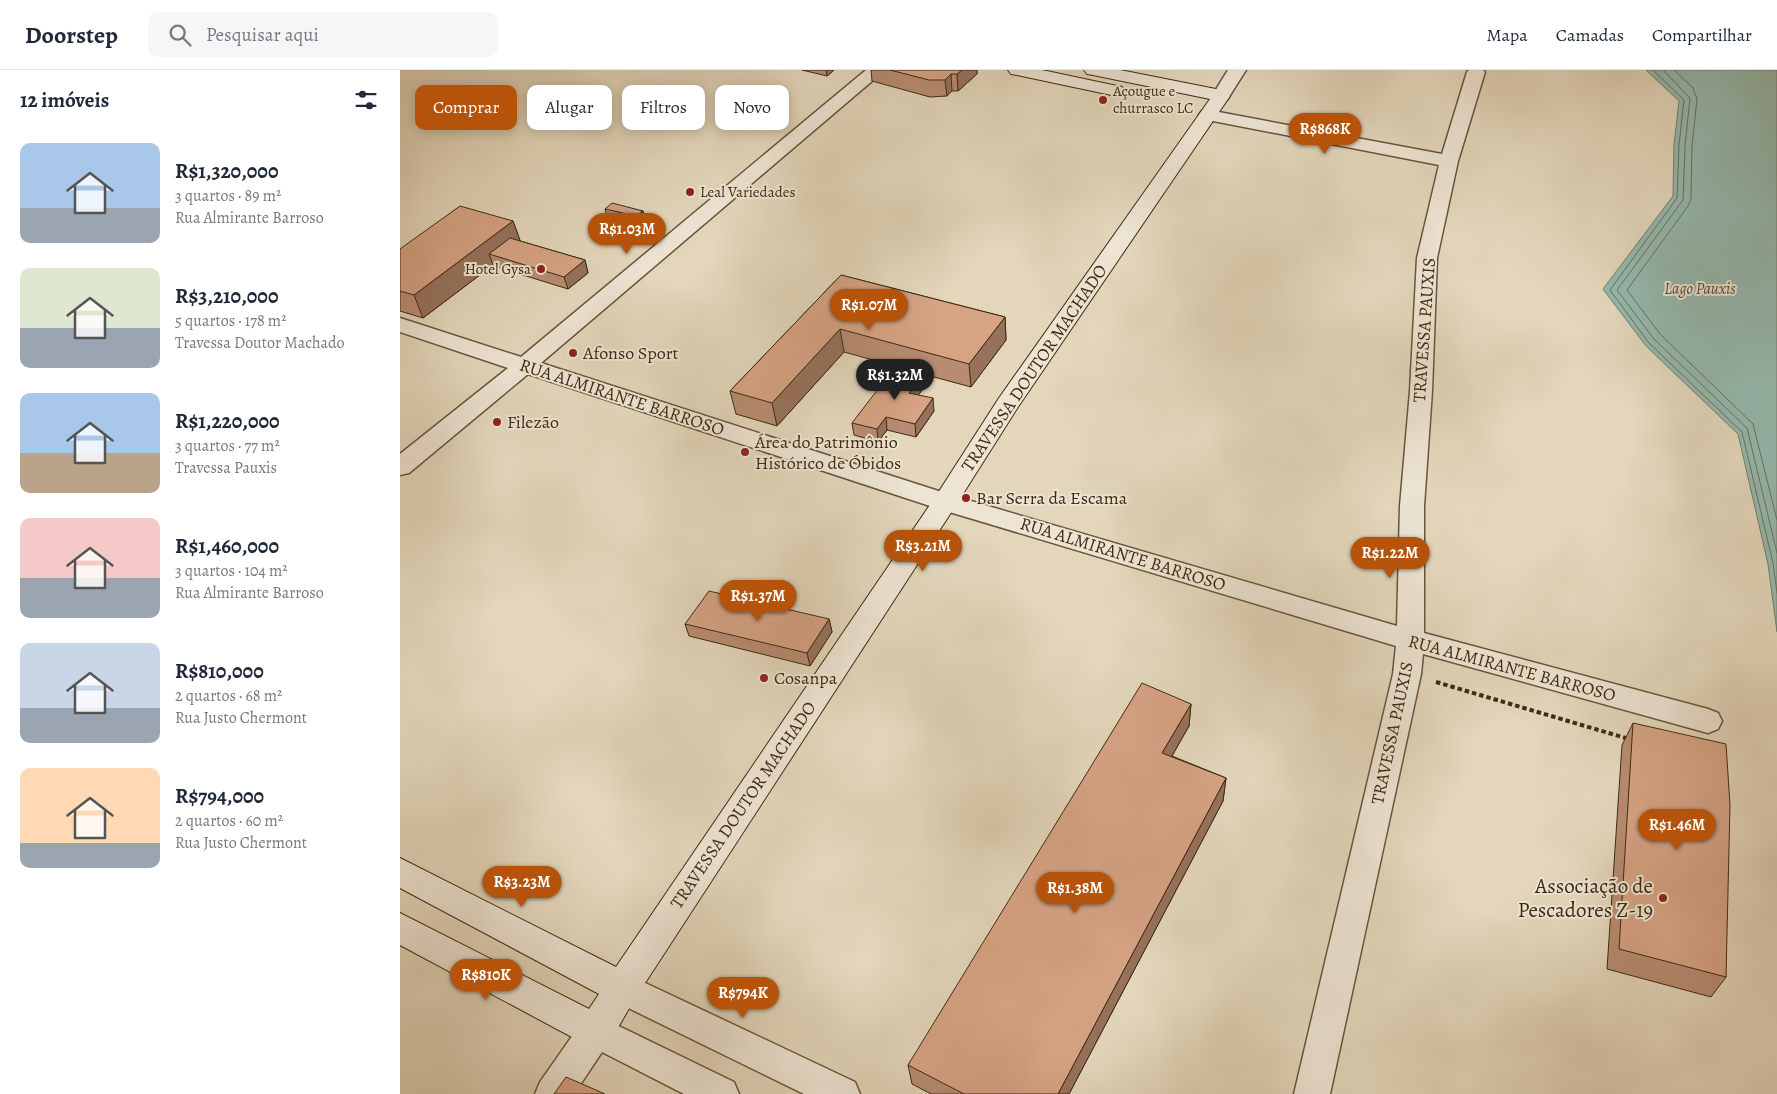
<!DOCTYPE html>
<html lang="pt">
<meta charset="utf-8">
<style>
body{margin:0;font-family:Alegreya,serif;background:#f6f6f7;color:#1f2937;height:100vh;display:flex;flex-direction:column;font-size:19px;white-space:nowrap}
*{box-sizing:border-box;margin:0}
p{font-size:16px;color:#747a83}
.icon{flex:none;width:28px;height:28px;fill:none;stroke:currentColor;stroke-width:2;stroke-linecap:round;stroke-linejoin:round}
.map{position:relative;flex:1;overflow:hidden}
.details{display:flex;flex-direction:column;background:#fff;width:400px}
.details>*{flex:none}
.top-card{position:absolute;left:15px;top:15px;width:475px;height:45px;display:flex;gap:10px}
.price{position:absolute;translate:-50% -42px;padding:0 11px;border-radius:18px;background:#b45309;color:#fff;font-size:16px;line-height:32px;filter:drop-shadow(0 1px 2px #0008)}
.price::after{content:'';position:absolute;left:50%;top:30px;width:15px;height:11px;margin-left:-8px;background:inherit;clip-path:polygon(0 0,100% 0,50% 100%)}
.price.active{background:#222;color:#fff}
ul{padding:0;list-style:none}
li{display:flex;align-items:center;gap:15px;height:125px;padding:0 20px}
li span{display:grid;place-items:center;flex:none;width:140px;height:100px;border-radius:10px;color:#555}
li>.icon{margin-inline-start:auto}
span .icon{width:60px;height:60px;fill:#fffc;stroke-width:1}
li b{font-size:21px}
h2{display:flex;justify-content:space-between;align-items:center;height:60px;padding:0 20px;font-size:21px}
.chip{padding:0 18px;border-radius:10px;background:#fff;box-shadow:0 2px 12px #0003;font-size:18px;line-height:45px}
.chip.active{background:#b45309;color:#fff}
header{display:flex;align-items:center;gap:30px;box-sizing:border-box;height:70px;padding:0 25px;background:#fff;border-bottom:1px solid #e0e1e3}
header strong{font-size:24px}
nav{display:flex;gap:28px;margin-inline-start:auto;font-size:18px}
.search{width:350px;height:45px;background:#f6f6f7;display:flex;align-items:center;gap:12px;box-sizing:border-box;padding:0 18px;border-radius:10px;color:#747a83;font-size:19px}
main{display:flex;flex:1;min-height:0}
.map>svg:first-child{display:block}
</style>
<header>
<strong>Doorstep</strong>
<div class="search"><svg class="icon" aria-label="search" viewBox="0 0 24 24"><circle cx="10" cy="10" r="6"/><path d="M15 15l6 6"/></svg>Pesquisar aqui</div>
<nav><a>Mapa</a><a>Camadas</a><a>Compartilhar</a></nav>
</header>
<main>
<section class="details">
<h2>12 imóveis<svg class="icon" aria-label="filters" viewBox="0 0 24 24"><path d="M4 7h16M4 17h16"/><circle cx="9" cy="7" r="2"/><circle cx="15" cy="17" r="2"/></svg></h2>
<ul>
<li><span style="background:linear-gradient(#a9c7e8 65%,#9aa5b1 0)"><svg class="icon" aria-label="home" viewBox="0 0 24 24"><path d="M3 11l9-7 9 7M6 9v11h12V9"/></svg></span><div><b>R$1,320,000</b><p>3 quartos · 89 m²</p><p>Rua Almirante Barroso</p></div></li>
<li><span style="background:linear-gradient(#dfe7d0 60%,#9aa5b1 0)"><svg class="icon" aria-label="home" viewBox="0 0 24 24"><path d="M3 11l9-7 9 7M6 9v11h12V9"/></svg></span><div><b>R$3,210,000</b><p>5 quartos · 178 m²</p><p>Travessa Doutor Machado</p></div></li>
<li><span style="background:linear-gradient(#a9c7e8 60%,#b9a48a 0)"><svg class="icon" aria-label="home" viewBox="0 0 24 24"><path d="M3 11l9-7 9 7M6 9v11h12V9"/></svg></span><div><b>R$1,220,000</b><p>3 quartos · 77 m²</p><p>Travessa Pauxis</p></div></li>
<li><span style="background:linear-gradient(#f6c9c9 60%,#9aa5b1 0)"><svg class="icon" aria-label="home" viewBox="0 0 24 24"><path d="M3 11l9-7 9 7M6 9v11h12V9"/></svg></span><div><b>R$1,460,000</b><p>3 quartos · 104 m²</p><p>Rua Almirante Barroso</p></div></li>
<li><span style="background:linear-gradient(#c9d6e8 65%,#9aa5b1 0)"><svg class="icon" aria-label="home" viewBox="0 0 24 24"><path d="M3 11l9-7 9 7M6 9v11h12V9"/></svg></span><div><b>R$810,000</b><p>2 quartos · 68 m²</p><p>Rua Justo Chermont</p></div></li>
<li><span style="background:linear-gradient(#ffd9b3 75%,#9aa5b1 0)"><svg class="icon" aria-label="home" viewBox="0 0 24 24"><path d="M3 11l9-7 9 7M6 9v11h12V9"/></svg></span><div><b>R$794,000</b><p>2 quartos · 60 m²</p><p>Rua Justo Chermont</p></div></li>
</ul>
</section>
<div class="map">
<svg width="1377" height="1024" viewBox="0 0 1377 1024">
<rect width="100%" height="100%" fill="#e3d6bb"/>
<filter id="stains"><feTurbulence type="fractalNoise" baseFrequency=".004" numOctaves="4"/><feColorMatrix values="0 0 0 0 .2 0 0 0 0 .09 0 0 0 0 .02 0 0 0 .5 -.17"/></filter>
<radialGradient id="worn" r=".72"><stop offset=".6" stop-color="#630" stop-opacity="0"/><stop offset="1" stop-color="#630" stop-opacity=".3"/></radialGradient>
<path fill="#95b9ae" stroke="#72806f" d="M1246,0H1377V562L1368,494L1338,364L1246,276L1203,219L1273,126L1274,75L1279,31Z"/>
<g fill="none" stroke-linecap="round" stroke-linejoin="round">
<path stroke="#6a725f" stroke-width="1" d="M1253,0L1284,30L1279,75L1277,128L1210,220L1249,273L1342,362L1373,493L1377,523
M1263,0L1290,28L1285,76L1283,130L1217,220L1254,269L1347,358L1377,483
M1274,0L1293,18L1297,29L1292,76L1291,129L1288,136L1227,220L1260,264L1353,354L1377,450"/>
<defs>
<path id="street" d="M466,0H485L141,293L554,426L997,556L1000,436L1010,321L1017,188L1039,95L808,50L802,49L799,45L802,41L808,40L1042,84L1067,2L1069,0H1083L1085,2L1058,91L1037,188L1032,321L1024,436V563L1308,639L1318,643L1322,651L1318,659L1308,663L1023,584L1021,604L930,1024H894L993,604L996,576L536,438L128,304L9,403L0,405V384L108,298L0,262V248L121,287Z
M828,0H846L827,30L821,31L815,30L812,26Z
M222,902L455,1012L460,1024H404L210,929L205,918L210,907Z
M196,945L334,1012L339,1024H284L202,982L174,1024H135L140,1012L184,949Z"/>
<path id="secondary" d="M608,0H642L722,17L725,21L722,25L716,26L617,5L611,4Z
M684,0H720L821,20L828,22L830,26L618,337L554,438L234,930L209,973L196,978L183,973L0,875V843L189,939L199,924L0,818V788L216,897L536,426L599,328L810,29L693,5L687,4Z"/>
</defs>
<use href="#street" stroke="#67563b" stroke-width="3"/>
<use href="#secondary" stroke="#3e2b10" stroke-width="2"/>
<path stroke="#3e2b10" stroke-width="4" stroke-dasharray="4.5 3" stroke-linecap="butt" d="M1036,612L1229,669"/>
<use href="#street" fill="#ede4d3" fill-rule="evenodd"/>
<use href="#secondary" fill="#ede4d3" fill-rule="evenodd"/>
</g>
<path fill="#b88c72" stroke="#3e2b10" d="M402,0H434L427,6Z
M471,0H577V4L558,21H552L547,26L530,27L472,11Z
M205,139L243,141L247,153L240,158L208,151Z
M113,151L120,171L185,190L188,203L168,219L94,196L93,195L23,248L0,241V179Z
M441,205L605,247L606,270L571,317L523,304L525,316L518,325L534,341L516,367L487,360L478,372L454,365L452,353L517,302L444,282L377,356L336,344L330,321Z
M429,549L432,562L410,596L289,566L285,554Z
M791,634L789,656L772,686L826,708L823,731L669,1024H531L512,1014L508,995Z
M1233,653L1326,907L1311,927L1207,899L1222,675Z"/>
<path fill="#96725c" stroke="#3e2b10" d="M426,0H434L427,6Z
M562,0H577V4L558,21L557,4Z
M551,4L552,21L547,26L545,10Z
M243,141L247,153L240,158L236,146Z
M113,151L121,173L89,184L93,195L23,248L14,225Z
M185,190L188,203L168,219L164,207Z
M605,247L606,270L571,317L569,294Z
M440,259L444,282L377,356L372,333Z
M523,303L525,316L511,335L509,323Z
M533,328L534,341L516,367L515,354Z
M486,347L487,360L478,372L477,359Z
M429,549L432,562L410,596L407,583Z
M791,634L789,656L761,705L762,683Z
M826,708L823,731L669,1024H658Z"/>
<path fill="#d6a384" stroke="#3e2b10" d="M490,0H562L557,4H551L545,10H529Z
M212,133L243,141L236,146L205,139Z
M60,136L113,151L14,225L0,221V179Z
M110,168L185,190L164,207L89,184Z
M441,205L605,247L569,294L440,259L372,333L330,321Z
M495,297L523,303L509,323L533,328L515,354L486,347L477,359L452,353Z
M309,521L429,549L407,583L285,554Z
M742,613L791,634L762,683L826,708L658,1024H564L508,995Z
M1233,653L1326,674L1330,735L1326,907L1219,879Z
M166,1007L205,1024H154Z"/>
<g fill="#8f2418" stroke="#ede4d3" stroke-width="2">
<circle cx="703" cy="30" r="5"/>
<circle cx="290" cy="122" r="5"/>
<circle cx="141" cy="199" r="5"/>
<circle cx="173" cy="283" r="5"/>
<circle cx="97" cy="352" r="5"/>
<circle cx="345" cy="382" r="5"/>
<circle cx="566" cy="428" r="5"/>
<circle cx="364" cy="608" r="5"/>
<circle cx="1263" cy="828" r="5"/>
</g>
<g text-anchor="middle" stroke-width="4" stroke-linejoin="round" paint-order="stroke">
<g font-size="15" fill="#3e2b10" stroke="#ede4d3" text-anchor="start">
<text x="713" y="26">Açougue e<tspan x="713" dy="17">churrasco LC</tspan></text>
<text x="300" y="127">Leal Variedades</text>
<text x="131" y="204" text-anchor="end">Hotel Gysa</text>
</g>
<g font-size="16" font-style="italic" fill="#544e38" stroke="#ede4d3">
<text x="1300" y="224">Lago Pauxis</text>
</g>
<g font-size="18" fill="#3e2b10" stroke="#ede4d3">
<text transform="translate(1024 260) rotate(-86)" y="6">TRAVESSA PAUXIS</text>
<text transform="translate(634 298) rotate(-56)" y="6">TRAVESSA DOUTOR MACHADO</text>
<text transform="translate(222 327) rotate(18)" y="6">RUA ALMIRANTE BARROSO</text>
<text transform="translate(723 484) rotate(17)" y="6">RUA ALMIRANTE BARROSO</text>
<text transform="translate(1112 598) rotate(15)" y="6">RUA ALMIRANTE BARROSO</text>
<text transform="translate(992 663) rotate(-78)" y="6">TRAVESSA PAUXIS</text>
<text transform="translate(343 735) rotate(-56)" y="6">TRAVESSA DOUTOR MACHADO</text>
</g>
<g font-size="18" fill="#3e2b10" stroke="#ede4d3" text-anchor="start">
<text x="183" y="289">Afonso Sport</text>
<text x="107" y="358">Filezão</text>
<text x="355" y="378">Área do Patrimônio<tspan x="355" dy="21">Histórico de Óbidos</tspan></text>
<text x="576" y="434">Bar Serra da Escama</text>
<text x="374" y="614">Cosanpa</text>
</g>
<g font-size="21" fill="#3e2b10" stroke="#ede4d3" text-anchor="end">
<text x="1253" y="823">Associação de<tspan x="1253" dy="24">Pescadores Z-19</tspan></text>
</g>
</g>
<rect width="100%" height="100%" filter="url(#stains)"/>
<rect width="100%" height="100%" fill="url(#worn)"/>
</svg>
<b class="price" style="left:925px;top:85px">R$868K</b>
<b class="price" style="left:227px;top:185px">R$1.03M</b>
<b class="price" style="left:469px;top:261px">R$1.07M</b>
<b class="price active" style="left:495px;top:331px">R$1.32M</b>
<b class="price" style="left:523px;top:502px">R$3.21M</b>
<b class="price" style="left:990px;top:509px">R$1.22M</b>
<b class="price" style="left:358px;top:552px">R$1.37M</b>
<b class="price" style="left:1277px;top:781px">R$1.46M</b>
<b class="price" style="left:122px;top:838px">R$3.23M</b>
<b class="price" style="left:675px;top:844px">R$1.38M</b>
<b class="price" style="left:86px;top:931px">R$810K</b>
<b class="price" style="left:343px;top:949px">R$794K</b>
<div class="top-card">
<a class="chip active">Comprar</a>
<a class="chip">Alugar</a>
<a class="chip">Filtros</a>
<a class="chip">Novo</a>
</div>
</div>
</main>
